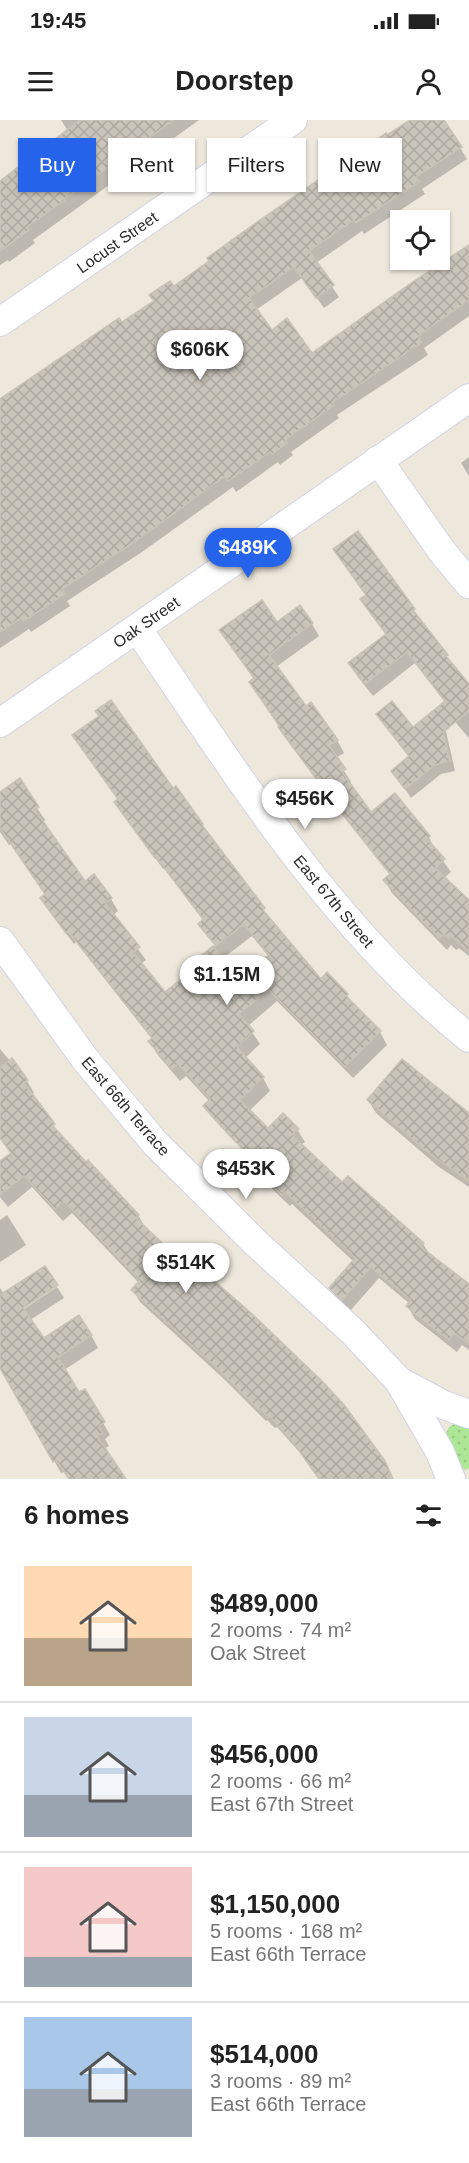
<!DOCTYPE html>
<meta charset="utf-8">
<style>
body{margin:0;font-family:Arial,sans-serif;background:#f2f2f2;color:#222;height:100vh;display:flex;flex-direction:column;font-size:22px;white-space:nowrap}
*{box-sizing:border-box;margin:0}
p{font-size:20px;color:#767676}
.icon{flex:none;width:33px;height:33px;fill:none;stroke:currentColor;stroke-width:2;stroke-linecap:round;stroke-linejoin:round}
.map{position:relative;height:1359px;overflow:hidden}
.side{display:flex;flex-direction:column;background:#fff;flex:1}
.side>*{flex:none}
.banner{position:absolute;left:18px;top:18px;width:434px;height:54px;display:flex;gap:12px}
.tools{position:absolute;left:390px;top:90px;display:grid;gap:12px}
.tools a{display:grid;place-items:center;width:60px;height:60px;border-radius:0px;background:#fff;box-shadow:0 2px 4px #0004;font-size:30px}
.price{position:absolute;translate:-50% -51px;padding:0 14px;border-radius:21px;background:#fff;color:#222;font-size:20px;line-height:39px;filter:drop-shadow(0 2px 3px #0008)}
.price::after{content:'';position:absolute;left:50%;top:36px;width:18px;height:14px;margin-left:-9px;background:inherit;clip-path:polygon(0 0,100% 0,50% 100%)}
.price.selected{background:#2563eb;color:#fff}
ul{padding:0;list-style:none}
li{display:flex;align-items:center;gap:18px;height:150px;padding:0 24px}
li+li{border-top:2px solid #e0e0e0}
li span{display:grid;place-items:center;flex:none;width:168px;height:120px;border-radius:0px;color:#555}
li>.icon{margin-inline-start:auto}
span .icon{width:72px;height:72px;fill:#fffc;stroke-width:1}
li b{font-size:26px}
h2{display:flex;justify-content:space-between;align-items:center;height:72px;padding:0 24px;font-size:26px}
.pill{padding:0 21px;border-radius:0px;background:#fff;box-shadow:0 2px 4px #0004;font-size:21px;line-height:54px}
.pill.selected{background:#2563eb;color:#fff}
.status{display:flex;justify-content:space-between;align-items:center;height:42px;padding:0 30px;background:#fff;direction:ltr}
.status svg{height:16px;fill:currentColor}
header{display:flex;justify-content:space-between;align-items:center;height:78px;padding:0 24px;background:#fff;font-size:27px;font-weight:800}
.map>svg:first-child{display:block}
</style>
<div class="status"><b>19:45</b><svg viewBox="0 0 49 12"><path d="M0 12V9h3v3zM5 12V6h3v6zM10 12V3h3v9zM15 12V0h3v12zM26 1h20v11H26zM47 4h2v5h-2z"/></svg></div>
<header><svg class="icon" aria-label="menu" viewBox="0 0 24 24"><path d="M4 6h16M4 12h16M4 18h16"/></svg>Doorstep<svg class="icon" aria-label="person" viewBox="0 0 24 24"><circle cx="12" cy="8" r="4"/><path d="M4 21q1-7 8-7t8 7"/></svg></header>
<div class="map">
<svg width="469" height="1359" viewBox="0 0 469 1359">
<defs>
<pattern id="grass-dots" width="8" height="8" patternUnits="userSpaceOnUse" patternTransform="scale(1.5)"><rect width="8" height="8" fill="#ade796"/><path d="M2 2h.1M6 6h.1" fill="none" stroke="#95c681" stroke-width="1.8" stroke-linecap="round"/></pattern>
<pattern id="building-cross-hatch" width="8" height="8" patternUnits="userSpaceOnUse" patternTransform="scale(1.5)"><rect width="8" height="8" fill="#c9c5bb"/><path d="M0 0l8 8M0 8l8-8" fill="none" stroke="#ada9a1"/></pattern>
</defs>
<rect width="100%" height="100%" fill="#ede7dc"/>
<path fill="url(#grass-dots)" d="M456,1303L469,1306V1348L466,1350L459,1348L445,1316L449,1307Z"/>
<path fill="#0003" fill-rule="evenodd" d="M61,0H199L33,120L35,123L9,142L8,140L0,145V69L68,11Z
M413,0H443L467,39L422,69L425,74L364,114L362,111L316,143L339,177L324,188L302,158L256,190L271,212L312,235L469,127V196L424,228L428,235L337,295L339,298L291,332L293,335L280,345L278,342L236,372L233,367L142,432L67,481L70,486L31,512L29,509L0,528V284L122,204Z
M469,337V356L461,343Z
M335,430L414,490L420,502L469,566V618L450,596L445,582L415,543L373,576L357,556L350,544L387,515L369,492L366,476Z
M277,504H312L319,516L276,547L306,588L337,620L344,633L336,638L351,662L349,664L370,695L429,717L435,730L451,752L444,758L469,781V836L459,828L456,830L451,825L447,830L392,773L385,761L391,756L287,619L258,575L251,562L255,560L228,522Z
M378,595L413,609L443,598L455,651L441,654L411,678L393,651L410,637Z
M81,628L173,670L202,704L271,802L320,861L327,854L347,875L353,885L380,912L387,925L353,958L277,881L248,906L260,924L245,938L263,958L270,971L249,991L268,1010L297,1009L305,1022L301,1025L342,1064L348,1058L423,1124L430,1135L469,1165V1230L462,1225L457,1232L415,1199L408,1187L410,1184L379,1158L350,1191L338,1180L331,1168L354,1142L292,1084L290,1086L273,1070L266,1058L267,1056L213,998L205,986L210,982L186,956L180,961L157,934L150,922L152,919L76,822L74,824L49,791L42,778L46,775L11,724L9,725L0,712V674L19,661L45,700L42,703L84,763L94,756L111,779L118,791L113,795L146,840L141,844L165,874L203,843L200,838L215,826L200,804L204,801L165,748L163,749L124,694L119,680ZM252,816L269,837L240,861L222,839Z
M0,929L27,961L34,973L31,975L59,1015L138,1095L146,1109L384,1342L393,1359H319L302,1335L277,1307L275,1308L267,1300L266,1301L225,1260L140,1182L133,1170L139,1163L72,1093L63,1101L32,1067L8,1087L0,1077V1043L12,1034L0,1019Z
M368,980L469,996V1067L439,1047L376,993Z
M7,1095L26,1125L0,1142V1100Z
M57,1167L64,1178L30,1200L43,1220L91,1215L98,1228L64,1250L79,1274L85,1271L110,1315L105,1319L109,1326L104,1329L124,1359H69L64,1352L61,1353L0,1245V1168L18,1193Z"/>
<path fill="url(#building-cross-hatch)" stroke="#c9c3b6" stroke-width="1.5" d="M80,0H174L64,79L65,80L27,107L29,110L0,131V61Z
M410,0H444L462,27L416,57L419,62L356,103L354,100L309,131L334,165L316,178L294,147L249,178L272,210L287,198L312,233L414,161L469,125V180L418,216L422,222L332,283L334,285L285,320L287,323L272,334L270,332L228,361L225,356L136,421L62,469L65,474L24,501L21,498L0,512V279L119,198L122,202L154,181L149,175L170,161L174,166L209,141L207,138L250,107L386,13L387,15Z
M358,411L415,489L413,490L448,535L446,536L469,564V591L443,612L450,641L435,645L405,669L391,651L409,636L376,594L392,581L413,607L445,581L407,532L365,564L348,543L386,514L360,479L366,475L333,429Z
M262,480L277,502L300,485L313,503L269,535L306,586L311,582L338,620L329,626L346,649L342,652L371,692L395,673L430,716L427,719L445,739L435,748L469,780V832L451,816L449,819L444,814L439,818L383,760L390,754L340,691L278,607L279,605L249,562L254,558L219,510Z
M111,580L173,668L176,666L203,704L202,705L265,788L263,790L321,859L327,852L348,874L346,876L381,911L345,947L269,870L239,894L254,911L237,927L264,957L240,980L268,1008L283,993L299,1009L292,1015L342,1062L348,1056L424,1123L421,1127L469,1164V1224L454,1213L449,1220L420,1198L406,1186L411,1180L371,1147L342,1180L329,1168L355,1138L285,1072L282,1075L264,1058L268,1054L228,1014L203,986L210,979L178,944L172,949L148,921L152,918L68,811L66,813L40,778L45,774L0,708V672L20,658L39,687L35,690L85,761L94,754L112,778L105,783L140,827L133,832L165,872L202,842L198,838L213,826L240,859L269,835L244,804L216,826L198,804L203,799L156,737L155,738L114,682L118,679L72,615L99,596L95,591Z
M12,938L28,960L24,963L55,1004L53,1006L86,1042L88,1040L139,1095L136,1098L204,1163L210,1157L251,1193L323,1262L345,1286L385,1341L393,1359H319L293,1322L269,1296L268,1297L259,1288L258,1289L216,1247L131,1170L140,1160L64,1081L55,1089L24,1056L0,1075V1041L11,1033L0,1018V948Z
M402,939L469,993V1061L430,1034L367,980Z
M45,1146L58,1165L23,1188L44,1218L79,1195L92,1215L58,1237L79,1272L85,1269L105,1302L99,1306L103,1313L97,1316L126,1359H69L56,1340L53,1342L0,1248V1175Z"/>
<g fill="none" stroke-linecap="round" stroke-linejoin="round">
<defs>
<path id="minor" d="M0,202L293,0
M378,340L441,430L469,464
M137,508C236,653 331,807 469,918
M0,603L469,278
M0,821L85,939L155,1023L257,1124L352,1211L399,1261L440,1332L451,1359
M399,1261L444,1285L469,1294"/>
</defs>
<use href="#minor" stroke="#d1d4e4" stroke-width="30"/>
<use href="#minor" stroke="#fff" stroke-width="28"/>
</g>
<g text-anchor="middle" stroke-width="6" stroke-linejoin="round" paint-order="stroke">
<g font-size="16" fill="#2b2b2b" stroke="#fff">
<text transform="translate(117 122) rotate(-35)" y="6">Locust Street</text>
<text transform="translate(146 502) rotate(-35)" y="6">Oak Street</text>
<text transform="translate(334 781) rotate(50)" y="6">East 67th Street</text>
<text transform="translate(126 986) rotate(49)" y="6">East 66th Terrace</text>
</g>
</g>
</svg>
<div class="tools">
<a><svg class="icon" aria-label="locate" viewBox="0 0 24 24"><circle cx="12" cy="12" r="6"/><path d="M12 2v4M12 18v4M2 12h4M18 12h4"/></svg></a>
</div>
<b class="price" style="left:200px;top:261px">$606K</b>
<b class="price selected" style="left:248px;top:459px">$489K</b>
<b class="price" style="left:305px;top:710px">$456K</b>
<b class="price" style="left:227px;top:886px">$1.15M</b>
<b class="price" style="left:246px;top:1080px">$453K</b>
<b class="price" style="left:186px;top:1174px">$514K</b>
<div class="banner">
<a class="pill selected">Buy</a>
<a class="pill">Rent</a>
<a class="pill">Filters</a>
<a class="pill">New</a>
</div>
</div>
<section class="side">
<h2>6 homes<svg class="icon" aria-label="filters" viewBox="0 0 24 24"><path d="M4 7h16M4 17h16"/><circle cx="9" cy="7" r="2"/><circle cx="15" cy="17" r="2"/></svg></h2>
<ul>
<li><span style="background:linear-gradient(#ffd9b3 60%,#b9a48a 0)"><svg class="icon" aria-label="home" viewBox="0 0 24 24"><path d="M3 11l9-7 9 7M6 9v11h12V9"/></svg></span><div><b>$489,000</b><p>2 rooms · 74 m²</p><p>Oak Street</p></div></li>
<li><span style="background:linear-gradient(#c9d6e8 65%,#9aa5b1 0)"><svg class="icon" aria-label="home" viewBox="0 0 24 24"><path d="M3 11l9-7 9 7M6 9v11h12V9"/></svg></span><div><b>$456,000</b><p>2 rooms · 66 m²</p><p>East 67th Street</p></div></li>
<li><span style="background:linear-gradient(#f6c9c9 75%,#9aa5b1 0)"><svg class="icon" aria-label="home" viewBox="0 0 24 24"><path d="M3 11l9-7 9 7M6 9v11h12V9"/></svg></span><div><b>$1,150,000</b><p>5 rooms · 168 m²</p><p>East 66th Terrace</p></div></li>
<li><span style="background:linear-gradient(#a9c7e8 60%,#9aa5b1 0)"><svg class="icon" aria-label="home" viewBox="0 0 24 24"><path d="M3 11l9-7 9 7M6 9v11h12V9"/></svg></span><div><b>$514,000</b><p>3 rooms · 89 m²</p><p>East 66th Terrace</p></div></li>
</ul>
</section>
